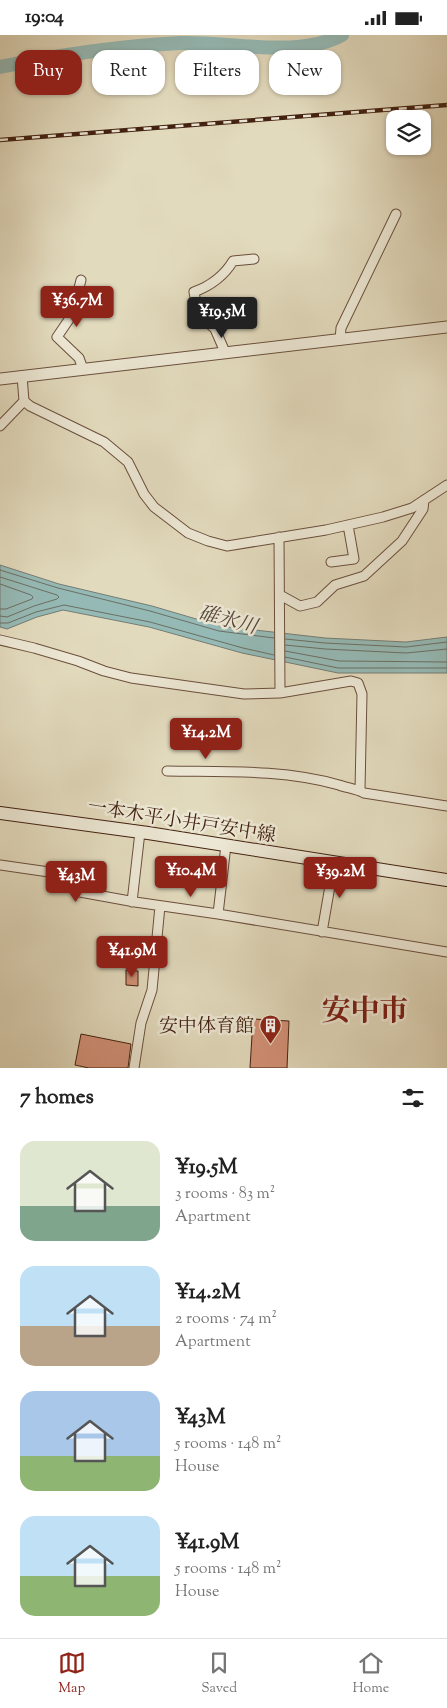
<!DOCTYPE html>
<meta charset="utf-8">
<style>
body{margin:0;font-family:"Sorts Mill Goudy","Noto Serif JP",serif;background:#f6f6f6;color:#222;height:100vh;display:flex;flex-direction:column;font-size:19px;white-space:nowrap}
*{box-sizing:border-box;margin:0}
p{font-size:16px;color:#767676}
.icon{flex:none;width:28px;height:28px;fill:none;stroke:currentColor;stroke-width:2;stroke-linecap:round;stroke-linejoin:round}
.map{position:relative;height:1033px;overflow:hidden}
.panel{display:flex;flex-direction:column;background:#fff;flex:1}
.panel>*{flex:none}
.guide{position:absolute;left:15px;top:15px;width:418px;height:45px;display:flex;gap:10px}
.controls{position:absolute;left:386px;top:75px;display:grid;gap:10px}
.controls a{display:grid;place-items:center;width:45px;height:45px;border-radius:10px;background:#fff;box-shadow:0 1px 4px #0004;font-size:25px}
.price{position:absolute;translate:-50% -42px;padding:0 11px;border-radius:5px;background:#8f2418;color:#fff;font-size:16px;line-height:32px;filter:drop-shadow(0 1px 2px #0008)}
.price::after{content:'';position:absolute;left:50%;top:30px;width:15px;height:11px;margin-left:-8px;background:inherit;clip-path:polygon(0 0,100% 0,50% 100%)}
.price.active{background:#222;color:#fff}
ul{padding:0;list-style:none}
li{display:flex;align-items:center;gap:15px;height:125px;padding:0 20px}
li span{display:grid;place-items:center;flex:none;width:140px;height:100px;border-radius:15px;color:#555}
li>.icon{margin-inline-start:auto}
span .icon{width:60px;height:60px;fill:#fffc;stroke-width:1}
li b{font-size:21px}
h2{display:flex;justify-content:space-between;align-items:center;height:60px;padding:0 20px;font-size:21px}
.pill{padding:0 18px;border-radius:15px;background:#fff;box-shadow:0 1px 4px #0004;font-size:18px;line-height:45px}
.pill.active{background:#8f2418;color:#fff}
.status{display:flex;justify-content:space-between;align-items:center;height:35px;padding:0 25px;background:#fff;direction:ltr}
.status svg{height:14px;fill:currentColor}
.tab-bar{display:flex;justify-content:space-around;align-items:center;height:70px;border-top:1px solid #e0e0e0;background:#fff;font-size:14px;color:#767676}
.tab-bar a{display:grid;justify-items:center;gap:2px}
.tab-bar .active{color:#8f2418}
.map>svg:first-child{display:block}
</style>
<div class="status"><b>19:04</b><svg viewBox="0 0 49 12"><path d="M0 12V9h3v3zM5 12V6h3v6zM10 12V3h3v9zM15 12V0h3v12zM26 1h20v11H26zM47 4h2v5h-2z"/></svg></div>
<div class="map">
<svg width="447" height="1033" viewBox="0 0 447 1033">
<rect width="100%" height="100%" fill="#e2dabd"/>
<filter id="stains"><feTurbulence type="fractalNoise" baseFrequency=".004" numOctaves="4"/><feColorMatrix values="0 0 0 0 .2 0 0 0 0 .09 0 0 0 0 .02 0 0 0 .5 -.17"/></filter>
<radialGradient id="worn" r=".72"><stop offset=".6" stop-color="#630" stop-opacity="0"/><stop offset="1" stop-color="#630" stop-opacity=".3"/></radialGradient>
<path fill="#95bab6" stroke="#747d74" d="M0,530L59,549L152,571L220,591L325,603L406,607L447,602V638H338L242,618L149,592L63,575L37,582L7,594L0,592Z"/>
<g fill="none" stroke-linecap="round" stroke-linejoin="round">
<path stroke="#6c6e64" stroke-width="1" d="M0,535L58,553L150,576L219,596L274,603
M0,542L57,560L59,562L57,564L34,571L7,582L0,581
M0,549L31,560L33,562L32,564L6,574H0
M0,588H8L36,577L64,570L150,587L243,613L274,620
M285,604L325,608L406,612L447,607
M285,610L325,614L406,618L447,614
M285,616L339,626L447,627
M285,622L338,633H447"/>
<path stroke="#95bab6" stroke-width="14" d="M0,32C59,20 120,11 181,8C229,6 299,24 342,0"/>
</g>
<path fill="#d39177" stroke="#432111" d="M126,935L138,936V951L126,950Z
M253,984L289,986L287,1033H250Z
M81,999L131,1009L128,1033H89L75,1030Z"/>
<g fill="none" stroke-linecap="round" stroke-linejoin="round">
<defs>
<path id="minor" d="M81,245L72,280L57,302L79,323L83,334
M340,305L341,293L396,179
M225,317L215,294L198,279L194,257C210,251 224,241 233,226L254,224
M24,366L30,371L104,407L128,427L144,459L154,472L188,498L208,506L227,511L326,495L383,482L412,473L447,450
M0,391L24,366L22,341
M279,502L280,658
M331,527L354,524L348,490
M280,560L300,571L317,567L335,550L364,541L402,506L423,474L424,465
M0,605L34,613L78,626L104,636L131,643L244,659L280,658L351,646L358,648L362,659L360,755
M167,736C224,737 283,734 339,750C347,753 357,754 364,758L447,771
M0,830L49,837L80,857L135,867L218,879L447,917
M132,867L140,797
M218,879L226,810
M322,897L334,828
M134,1033L141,988L152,955L160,871"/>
<path id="tertiary" d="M0,344L447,292"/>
<path id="secondary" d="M0,778L148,798L447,845"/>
</defs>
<use href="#minor" stroke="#6b4f3c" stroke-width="11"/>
<use href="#tertiary" stroke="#6b4f3c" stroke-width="13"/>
<use href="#secondary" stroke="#432111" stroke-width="14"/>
<use href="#minor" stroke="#ece7d4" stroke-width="9"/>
<use href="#tertiary" stroke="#ece7d4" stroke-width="11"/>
<use href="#secondary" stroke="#ece7d4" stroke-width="12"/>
<defs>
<path id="rail" d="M0,105L447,70"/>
</defs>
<use href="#rail" stroke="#432111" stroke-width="4.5"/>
<use href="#rail" stroke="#ece7d4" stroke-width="2.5" stroke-dasharray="8" stroke-linecap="butt"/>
</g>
<defs>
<symbol id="building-pin" viewBox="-11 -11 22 30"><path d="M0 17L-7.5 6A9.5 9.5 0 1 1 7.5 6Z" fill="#8f2418" stroke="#ece7d4"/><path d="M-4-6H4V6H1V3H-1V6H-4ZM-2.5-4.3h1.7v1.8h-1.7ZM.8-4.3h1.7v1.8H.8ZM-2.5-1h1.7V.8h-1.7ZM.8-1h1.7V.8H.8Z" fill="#fff"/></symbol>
</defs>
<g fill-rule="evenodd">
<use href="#building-pin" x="258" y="978" width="25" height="34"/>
</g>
<g text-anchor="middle" stroke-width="5" stroke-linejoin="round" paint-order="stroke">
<g font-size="19" fill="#432111" stroke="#ece7d4">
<text transform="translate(182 785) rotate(9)" y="7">一本木平小井戸安中線</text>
</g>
<g font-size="19" fill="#432111" stroke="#ece7d4" text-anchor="end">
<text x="254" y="997">安中体育館</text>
</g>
<g font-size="20" font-style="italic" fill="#58473a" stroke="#ece7d4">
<text transform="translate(228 584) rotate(15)" y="7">碓氷川</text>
</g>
<g font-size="29" font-weight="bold" fill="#7a1f14" stroke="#ece7d4">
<text x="365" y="985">安中市</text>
</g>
</g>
<rect width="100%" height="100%" filter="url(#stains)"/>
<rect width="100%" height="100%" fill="url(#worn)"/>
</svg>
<div class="controls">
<a><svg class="icon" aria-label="layers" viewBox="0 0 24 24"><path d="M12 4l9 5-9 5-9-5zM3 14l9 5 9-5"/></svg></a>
</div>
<b class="price" style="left:77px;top:293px">¥36.7M</b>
<b class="price active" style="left:222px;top:304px">¥19.5M</b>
<b class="price" style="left:206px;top:725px">¥14.2M</b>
<b class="price" style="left:191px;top:863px">¥10.4M</b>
<b class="price" style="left:340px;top:864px">¥39.2M</b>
<b class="price" style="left:76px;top:868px">¥43M</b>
<b class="price" style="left:132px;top:943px">¥41.9M</b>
<div class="guide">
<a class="pill active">Buy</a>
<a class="pill">Rent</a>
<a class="pill">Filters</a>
<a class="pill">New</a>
</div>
</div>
<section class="panel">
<h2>7 homes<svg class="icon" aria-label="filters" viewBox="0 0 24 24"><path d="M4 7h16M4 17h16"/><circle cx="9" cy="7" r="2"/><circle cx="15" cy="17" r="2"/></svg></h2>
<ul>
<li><span style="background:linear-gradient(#dfe7d0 65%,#7fa58c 0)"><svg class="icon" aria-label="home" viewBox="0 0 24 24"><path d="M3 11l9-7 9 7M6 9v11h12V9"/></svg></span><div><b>¥19.5M</b><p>3 rooms · 83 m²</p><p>Apartment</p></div></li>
<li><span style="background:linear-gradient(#bfe0f5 60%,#b9a48a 0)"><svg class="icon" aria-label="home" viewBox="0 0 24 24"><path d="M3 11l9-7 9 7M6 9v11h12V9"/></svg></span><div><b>¥14.2M</b><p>2 rooms · 74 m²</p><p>Apartment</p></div></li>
<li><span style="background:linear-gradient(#a9c7e8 65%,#8fb573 0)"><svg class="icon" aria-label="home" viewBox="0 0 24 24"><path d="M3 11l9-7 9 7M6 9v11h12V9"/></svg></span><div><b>¥43M</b><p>5 rooms · 148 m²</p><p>House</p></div></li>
<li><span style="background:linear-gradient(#bfe0f5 60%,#8fb573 0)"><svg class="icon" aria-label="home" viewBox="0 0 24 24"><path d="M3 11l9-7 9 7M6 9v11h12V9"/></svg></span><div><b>¥41.9M</b><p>5 rooms · 148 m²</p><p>House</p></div></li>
</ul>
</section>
<nav class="tab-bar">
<a class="active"><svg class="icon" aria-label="map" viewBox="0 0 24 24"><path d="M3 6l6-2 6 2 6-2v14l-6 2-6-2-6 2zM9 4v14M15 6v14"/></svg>Map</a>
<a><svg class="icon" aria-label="saved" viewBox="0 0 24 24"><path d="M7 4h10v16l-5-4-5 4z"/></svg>Saved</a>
<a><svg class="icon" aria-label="home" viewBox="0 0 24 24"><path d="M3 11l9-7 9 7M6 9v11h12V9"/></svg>Home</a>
</nav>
